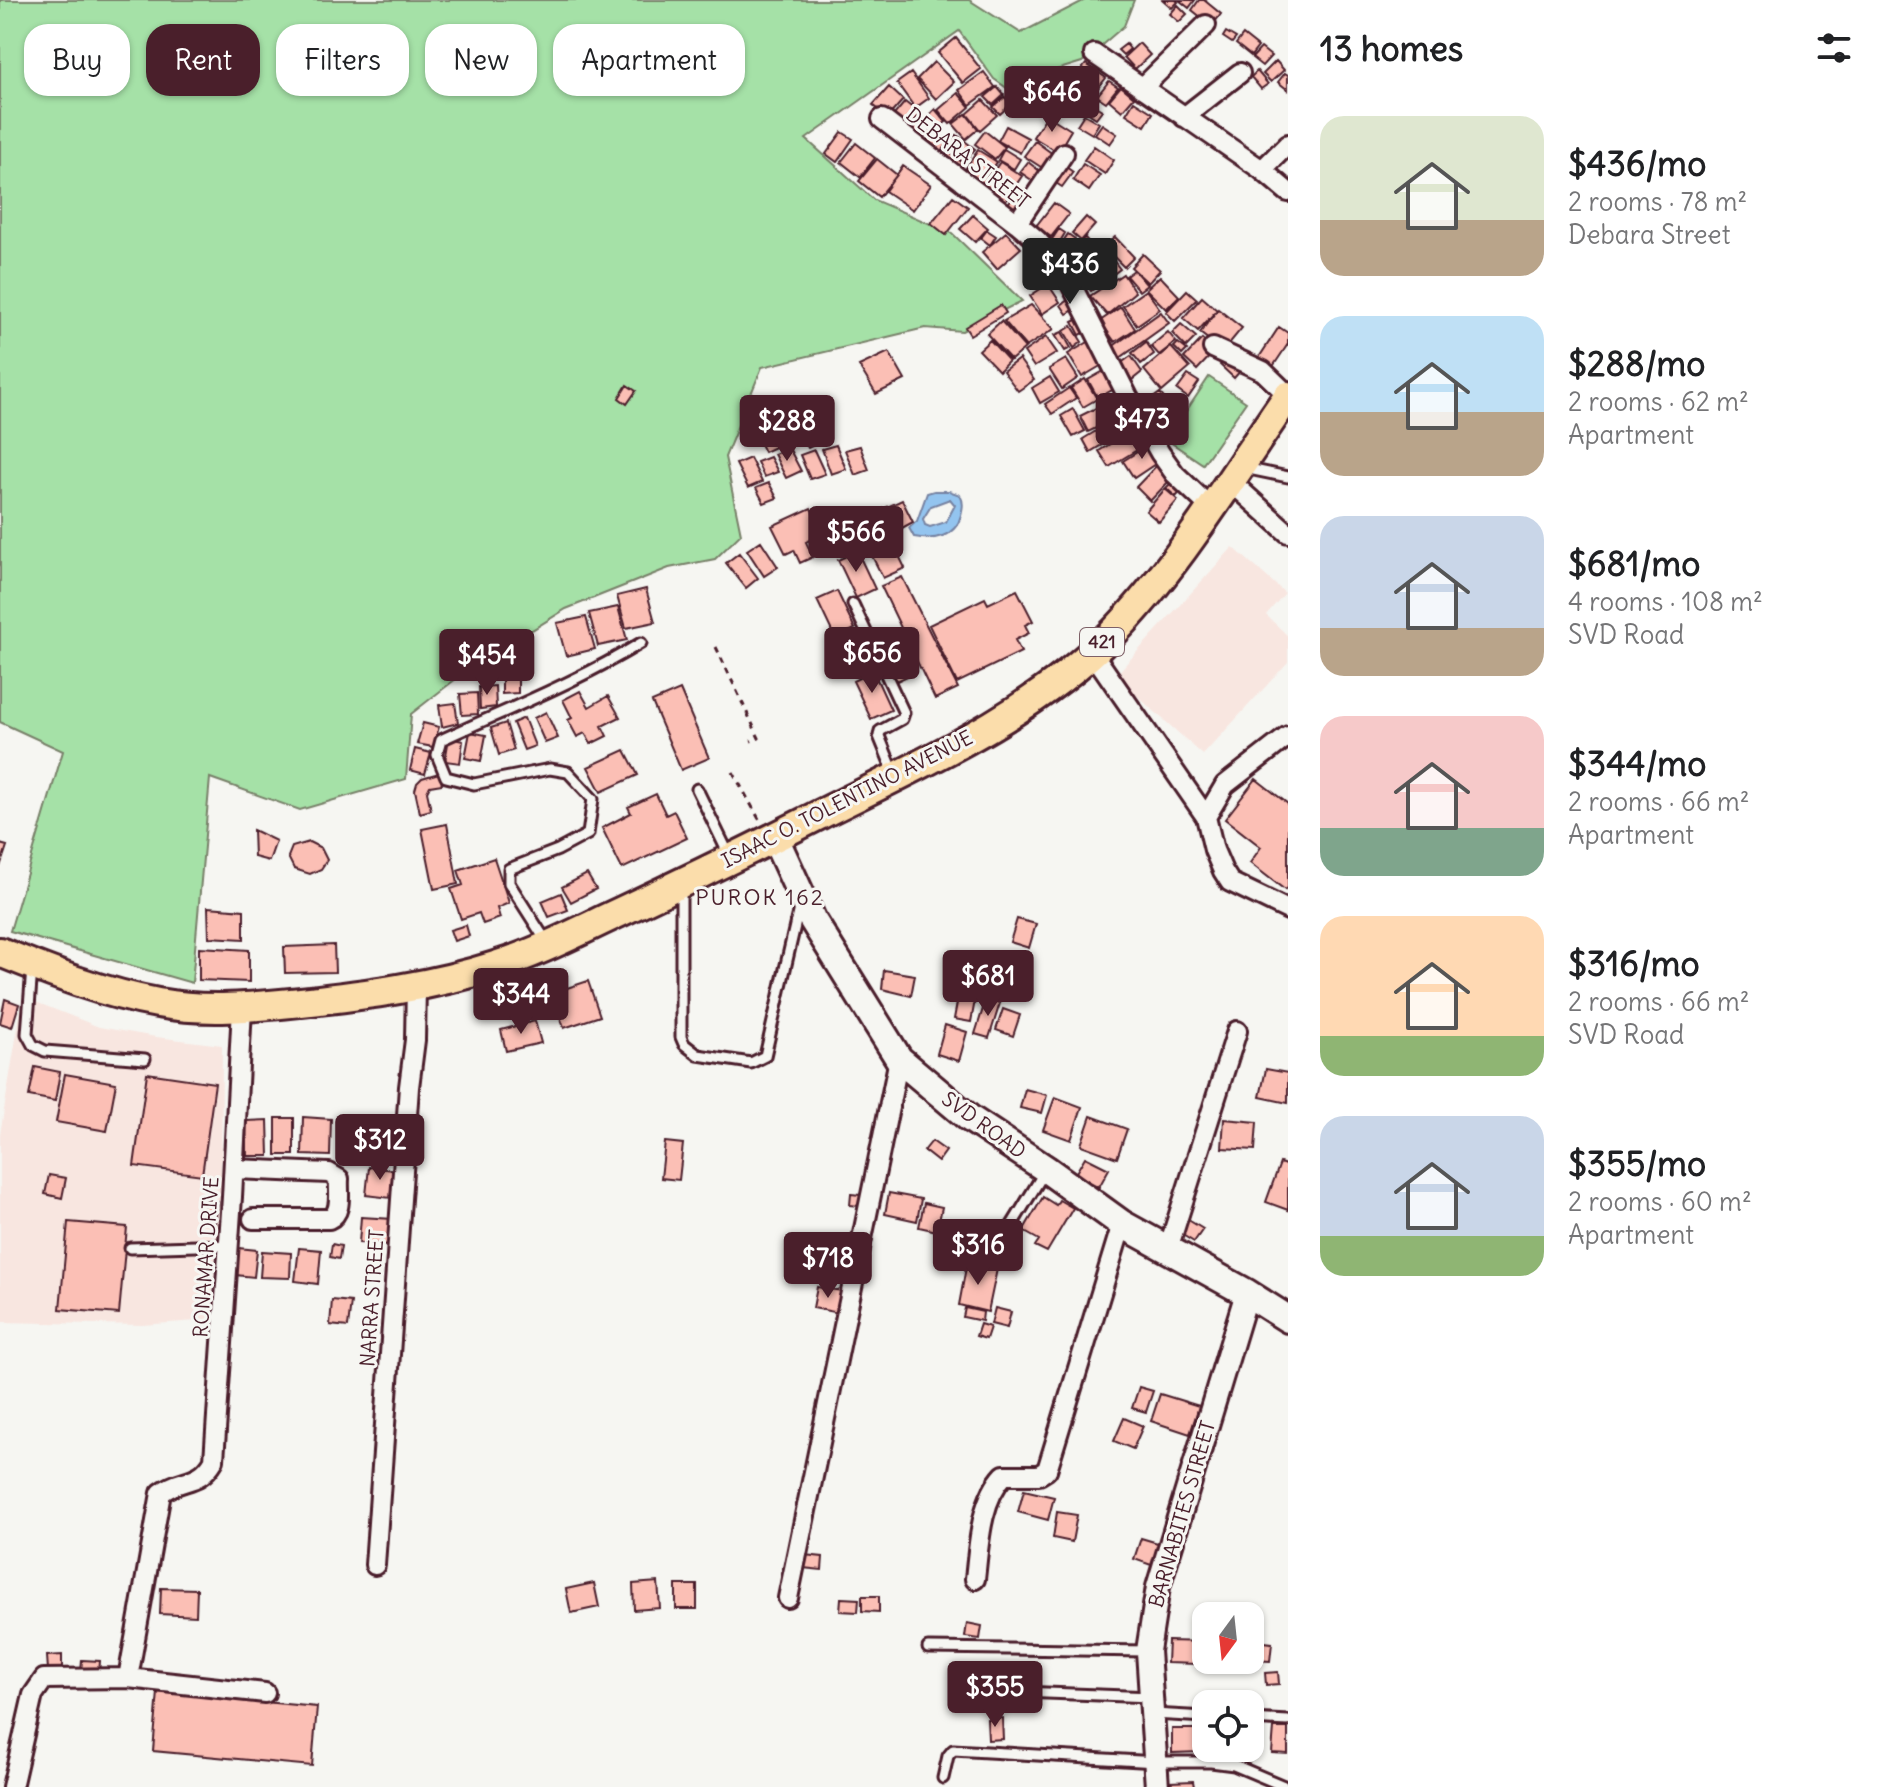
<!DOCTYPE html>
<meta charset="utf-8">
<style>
body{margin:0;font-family:Delius,sans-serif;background:#f2f2f2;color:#202124;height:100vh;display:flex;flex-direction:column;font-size:30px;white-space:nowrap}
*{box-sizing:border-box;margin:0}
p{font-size:26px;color:#757577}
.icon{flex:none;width:44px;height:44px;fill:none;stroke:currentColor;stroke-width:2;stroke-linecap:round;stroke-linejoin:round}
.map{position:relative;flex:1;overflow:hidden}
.sheet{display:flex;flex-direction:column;background:#fff;width:600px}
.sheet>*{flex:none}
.hud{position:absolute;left:24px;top:24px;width:760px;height:72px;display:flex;gap:16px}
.needle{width:52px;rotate:195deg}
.tools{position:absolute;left:1192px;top:1602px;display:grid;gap:16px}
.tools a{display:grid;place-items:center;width:72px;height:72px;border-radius:16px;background:#fff;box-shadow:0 2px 6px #0004;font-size:40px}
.price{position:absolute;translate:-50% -68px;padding:0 18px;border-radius:8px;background:#4a1f2b;color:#fff;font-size:26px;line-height:52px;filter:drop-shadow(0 2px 4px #0008)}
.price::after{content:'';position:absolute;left:50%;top:48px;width:24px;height:18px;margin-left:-12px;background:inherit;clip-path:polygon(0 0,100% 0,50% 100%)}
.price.selected{background:#222;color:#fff}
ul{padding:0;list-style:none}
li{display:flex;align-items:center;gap:24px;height:200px;padding:0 32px}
li span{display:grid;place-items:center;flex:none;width:224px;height:160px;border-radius:24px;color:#555}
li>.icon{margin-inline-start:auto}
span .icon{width:96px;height:96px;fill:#fffc;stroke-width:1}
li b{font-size:34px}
h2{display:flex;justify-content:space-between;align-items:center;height:96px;padding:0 32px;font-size:34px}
.tag{padding:0 28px;border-radius:24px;background:#fff;box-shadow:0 2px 6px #0004;font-size:28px;line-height:72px}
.tag.selected{background:#4a1f2b;color:#fff}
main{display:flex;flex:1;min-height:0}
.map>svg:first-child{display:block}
</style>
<main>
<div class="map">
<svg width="1288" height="1787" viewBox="0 0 1288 1787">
<rect width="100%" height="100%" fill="#f6f6f2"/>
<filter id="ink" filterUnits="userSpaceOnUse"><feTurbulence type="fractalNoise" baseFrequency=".0125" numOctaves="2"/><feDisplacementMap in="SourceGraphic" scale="16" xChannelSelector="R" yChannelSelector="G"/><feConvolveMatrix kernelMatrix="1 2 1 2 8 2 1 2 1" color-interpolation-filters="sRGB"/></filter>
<g filter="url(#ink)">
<path fill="#f8e6e0" d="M1233,547L1285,593L1266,615L1288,636V662L1203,755L1115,676Z
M23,997L99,1027L156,1037L222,1045L221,1198L210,1320L142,1325L0,1322V1134Z"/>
<path fill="#a5e1a7" stroke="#788069" stroke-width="2" d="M0,0H969L1021,33L1085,0H1134L1124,26L1082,62L1056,70L1031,105L994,79L959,31L806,139L874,200L952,233L1022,301L962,331L925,328L762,367L725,457L741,534L715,559L669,568L566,609L466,671L411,714L406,779L300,810L210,778L192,983L10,931L63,751L0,722Z
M1209,377L1246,402L1203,464L1167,440Z"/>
<path fill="#93c4ef" stroke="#7682a1" stroke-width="2" fill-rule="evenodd" d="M934,491H949L960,495C964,502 963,507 961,515C956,537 934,541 914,537L909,528L917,521L927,493ZM950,499L955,505L946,522L930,527L925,525L923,519L931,506Z"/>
<path fill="#fbbfb5" stroke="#4a1f2b" stroke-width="2" d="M1163,0H1176L1178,2L1172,8Z
M1179,0H1195L1189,8Z
M1199,0H1204L1221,14L1212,26L1192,10Z
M1178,5L1187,14L1179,22L1170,14Z
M1226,32L1236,38L1232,43L1223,37Z
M1243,35L1258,47L1251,56L1236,44Z
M956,38L981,69L963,83L938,53Z
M1139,43L1150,55L1135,69L1124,57Z
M1126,44L1130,49L1123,55L1118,50Z
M1261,48L1271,56L1262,66L1252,58Z
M1276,61L1284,70L1271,82L1263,74Z
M934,62L954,82L936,99L917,79Z
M1086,64L1106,78L1094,93L1074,79Z
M1257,71L1268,84L1261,89L1251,77Z
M984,72L995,87L970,105L959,90Z
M911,73L929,98L915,108L897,83Z
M1285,73L1288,75V90L1278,82Z
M1057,74L1067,81L1058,96L1048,89Z
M1109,81L1118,87L1106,102L1097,96Z
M1121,86L1134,97L1122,111L1109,100Z
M889,87L903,100L888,117L873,105Z
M997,87L1004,95L993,105L985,97Z
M958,93L970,107L950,124L938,110Z
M1005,97L1011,104L1000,114L993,107Z
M983,100L997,115L980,130L967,114Z
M1134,101L1153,113L1145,126L1126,114Z
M905,102L920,114L904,133L889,121Z
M1092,104L1102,110L1096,118L1087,112Z
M935,109L946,122L937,130L926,118Z
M966,114L978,129L966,139L953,124Z
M1084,114L1099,123L1092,134L1077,125Z
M1047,115L1071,130L1058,152L1033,137Z
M923,118L933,128L918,143L908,133Z
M1102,124L1117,134L1110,144L1095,134Z
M1006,126L1028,138L1020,153L998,141Z
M934,130L950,141L939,155L924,145Z
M985,131L1005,147L995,159L975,144Z
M842,132L853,139L837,162L826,154Z
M957,135L975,149L964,163L946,148Z
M1035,141L1057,157L1047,171L1024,156Z
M856,143L875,158L860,177L841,162Z
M1094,146L1114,160L1105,174L1084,160Z
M1004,149L1020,159L1014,169L998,160Z
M978,150L997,162L979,189L960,177Z
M949,152L964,164L956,174L941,162Z
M877,159L897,175L879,197L859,181Z
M1000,162L1022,176L1002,206L980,191Z
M1028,162L1041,172L1033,181L1020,172Z
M1059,162L1073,172L1062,187L1048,178Z
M1083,164L1100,175L1089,191L1073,180Z
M903,166L931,185L913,210L885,191Z
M1018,189L1032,199L1018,219L1004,210Z
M953,196L968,207L946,235L931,223Z
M1054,203L1069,214L1051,237L1036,226Z
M973,215L988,228L975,242L960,229Z
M1086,217L1095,225L1081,241L1072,233Z
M1059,229L1065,233L1058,245L1051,241Z
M987,230L996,236L990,245L981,238Z
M1006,232L1021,248L997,269L982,252Z
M1068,234L1075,239L1065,254L1058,249Z
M1115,237L1134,257L1124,267L1104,247Z
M1085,238L1098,253L1080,267L1067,253Z
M1106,251L1120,269L1091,291L1077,272Z
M1143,254L1160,270L1148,283L1131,267Z
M1134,270L1147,285L1139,291L1126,276Z
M1123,274L1135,292L1107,315L1090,296Z
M1160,276L1179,296L1166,309L1146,289Z
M1048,284L1060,302L1042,314L1030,296Z
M1146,290L1160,309L1137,325L1123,306Z
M1187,290L1197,299L1175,321L1166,312Z
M1072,297L1079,307L1067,314L1061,305Z
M1202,297L1217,310L1198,331L1183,318Z
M1001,305L1006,313L970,335L965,327Z
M1031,305L1054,329L1026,347L1004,321Z
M1121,307L1135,329L1115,342L1100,321Z
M1218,309L1242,328L1223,351L1200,333Z
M1161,312L1169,323L1120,358L1112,347Z
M1087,315L1094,327L1080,335L1073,322Z
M1001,321L1025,348L1011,360L987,334Z
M1181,324L1196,337L1186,347L1172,333Z
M1072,326L1082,342L1074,348L1064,331Z
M1279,327L1288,333V344L1272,368L1258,359Z
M1062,332L1071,348L1065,351L1055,335Z
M1168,332L1176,342L1159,355L1151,346Z
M1046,337L1057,353L1034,367L1024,352Z
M1095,338L1109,361L1082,377L1068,354Z
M1202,339L1215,351L1197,370L1184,358Z
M990,340L1009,361L999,371L979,350Z
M1146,342L1154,354L1141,364L1132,353Z
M1178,343L1187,350L1182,355L1174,347Z
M1171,347L1190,368L1162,392L1144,370Z
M889,352L905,380L876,394L859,366Z
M1131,356L1142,372L1132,380L1120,364Z
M1228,356L1242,369L1234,378L1220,365Z
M1019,359L1034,380L1018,391L1003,371Z
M1066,359L1078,378L1062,389L1049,369Z
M1111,367L1121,385L1098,398L1088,380Z
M1188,375L1199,382L1188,398L1177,390Z
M1050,377L1059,392L1040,403L1032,388Z
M1085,379L1097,399L1083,407L1071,388Z
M627,385L636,391L627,404L619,398Z
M1069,388L1076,398L1052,414L1045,404Z
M1160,393L1169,405L1153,415L1145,404Z
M1106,403L1115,419L1088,432L1080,416Z
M1073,409L1085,431L1073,437L1061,416Z
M1129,411L1137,424L1090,452L1083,439Z
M787,417L799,440L785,447L772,423Z
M810,418L821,442L808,448L795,424Z
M767,422L779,445L764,452L752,428Z
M1135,428L1145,445L1109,467L1099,451Z
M1150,444L1161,460L1134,478L1123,461Z
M836,445L846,469L831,474L822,449Z
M860,446L869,470L855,475L845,450Z
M789,448L801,471L786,478L774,454Z
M814,450L825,474L810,479L800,455Z
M770,457L778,472L764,477L757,462Z
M750,458L762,482L748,488L736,464Z
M1157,465L1171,479L1150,501L1136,487Z
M1173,481L1183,489L1176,497L1166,488Z
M769,483L777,498L764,503L756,488Z
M1165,489L1178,500L1159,522L1146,511Z
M902,500L913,522L889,535L905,568L883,578L855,522Z
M811,508L823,534L806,542L813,557L800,563L794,550L786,554L772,526Z
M761,541L778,567L764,576L747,550Z
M857,551L875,589L856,598L838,560Z
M739,553L758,578L746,588L726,563Z
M902,577L958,688L935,699L881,586Z
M646,589L655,622L626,628L617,596Z
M1017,590L1033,621L1025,625L1029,633L1015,640L1021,652L957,683L929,625L985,598L988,604Z
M837,591L855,629L835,638L817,600Z
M618,607L627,640L598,646L589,613Z
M586,617L595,649L566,656L557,623Z
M898,633L916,672L897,681L879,642Z
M873,671L891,710L871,719L853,681Z
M502,672H518V693L502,694Z
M495,686L496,707L480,709L479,687Z
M680,690L709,758L681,770L652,702Z
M580,691L589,707L608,696L620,717L602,726L607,736L591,744L585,733L577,737L568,720L572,718L563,700Z
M477,693L478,714L462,715L460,694Z
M455,703L458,723L442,727L439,705Z
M546,712L558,738L545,743L534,718Z
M524,718L535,746L524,750L513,723Z
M423,723L439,727L433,747L417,744Z
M506,723L514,750L499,755L491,728Z
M470,732L486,735L481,761L465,758Z
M449,738L463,741L460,763L445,761Z
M415,749L431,753L425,774L410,770Z
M625,750L638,775L601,792L588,767Z
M439,773L442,784L430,786L427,792L431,810L420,813L415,790L417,783L422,778Z
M1256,779L1288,804V886L1285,890L1250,863L1261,847L1225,819Z
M656,794L666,815L674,811L687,838L622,869L602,828L631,813L628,807Z
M447,824L458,884L434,889L422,829Z
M253,830L276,841L269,861L254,857Z
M309,842L321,848L327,860L321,869L310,874L294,869L288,857L292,847Z
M0,844L7,846L0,867Z
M494,858L509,903L497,908L500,918L483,924L479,913L461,919L451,889L463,885L458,870Z
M587,874L596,889L571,902L562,887Z
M561,893L568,910L549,917L542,901Z
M208,907L244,910V939L209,937Z
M1017,919L1036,924L1029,948L1010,942Z
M466,925L469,936L454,941L450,930Z
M334,945L335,972L285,973L284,947Z
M199,947L249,950V982L199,980Z
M1008,955L1026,959L1020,982L1002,977Z
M884,970L915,975L911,996L882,989Z
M588,981L600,1016L564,1028L552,993Z
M959,992L976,995L971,1022L954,1019Z
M5,999L19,1004L12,1027L0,1023Z
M986,999L1000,1003L989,1038L975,1034Z
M1003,1009L1020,1015L1013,1036L996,1030Z
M535,1021L541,1043L506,1051L501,1030Z
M945,1025L967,1032L959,1061L937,1054Z
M35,1067L60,1072L55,1101L29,1096Z
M1266,1069L1288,1073V1103L1260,1097Z
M147,1073L215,1083L202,1175L134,1166Z
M65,1074L116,1083L107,1131L56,1122Z
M1025,1089L1047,1095L1042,1113L1020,1108Z
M1055,1097L1082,1107L1071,1140L1043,1130Z
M1091,1116L1127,1129L1117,1158L1081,1145Z
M303,1117L331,1119L330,1156L302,1155Z
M276,1118H294V1155H276Z
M1224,1119L1257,1122L1255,1150L1222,1148Z
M268,1120L269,1156H247L246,1121Z
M932,1141L946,1151L938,1162L924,1151Z
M665,1142L683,1144L679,1180L661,1178Z
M1085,1157L1109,1169L1099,1187L1075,1174Z
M1280,1163L1288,1166V1210L1266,1202Z
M369,1167L394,1170L391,1198L366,1195Z
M49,1175L66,1178L62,1198L45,1194Z
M889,1193L921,1199L917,1221L885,1214Z
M851,1194L869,1196L868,1207L850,1205Z
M1043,1197L1056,1205L1059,1200L1073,1208L1047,1252L1035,1246L1039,1240L1023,1231Z
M205,1199L218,1202L215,1223L201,1220Z
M924,1203L942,1207L937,1231L919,1227Z
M361,1217L393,1219L391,1245L359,1243Z
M1185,1218L1203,1229L1194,1242L1176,1231Z
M68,1222L127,1227L119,1314L60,1309Z
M332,1244L341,1246L339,1259L330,1257Z
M238,1248L257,1250L254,1277L236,1275Z
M299,1248L321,1250L318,1284L295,1281Z
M262,1251L291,1253L290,1278L260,1277Z
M967,1262L997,1269L988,1312L959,1305Z
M817,1287L842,1291L839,1313L813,1308Z
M332,1300L351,1302L348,1327L330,1325Z
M965,1308L983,1312L982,1321L963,1317Z
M995,1308L1011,1312L1007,1328L991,1324Z
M980,1324L990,1327L986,1339L976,1336Z
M1139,1387L1153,1391L1146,1412L1132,1408Z
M1160,1394L1199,1406L1190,1434L1151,1421Z
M1124,1418L1143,1426L1133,1449L1114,1441Z
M1024,1490L1054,1497L1048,1520L1018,1512Z
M1057,1512L1077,1515L1072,1542L1053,1538Z
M1141,1538L1161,1544L1154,1566L1134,1559Z
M804,1555L823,1557L822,1570L803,1568Z
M658,1582L660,1608L634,1610L633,1584Z
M594,1583L599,1607L571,1613L566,1589Z
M676,1585H697V1609H676Z
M161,1588L197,1589L196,1616L160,1614Z
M862,1596H879V1612L862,1611Z
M841,1598L859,1599L858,1612L840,1611Z
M1206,1622V1636L1191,1637L1190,1623Z
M967,1623L982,1626L980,1639L965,1637Z
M1168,1641L1206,1642V1658H1198L1197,1664L1167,1663Z
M1255,1641L1272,1643L1270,1661L1253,1660Z
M62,1655V1670H48L47,1656Z
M82,1660L100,1661L99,1674L81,1673Z
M1278,1672L1279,1684L1266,1685L1265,1673Z
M158,1692L317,1707L312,1766L153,1751Z
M1002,1718L1003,1739L988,1740L987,1719Z
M1274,1728H1288V1754L1272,1753Z
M1172,1729H1201V1752L1172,1753Z
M1223,1748H1250V1757L1223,1756Z
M1193,1781L1194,1787H1171L1170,1782Z"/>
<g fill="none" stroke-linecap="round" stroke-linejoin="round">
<defs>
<path id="service" d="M1244,468L1288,477
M853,604L904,713L902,719L880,731L879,736L894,773
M697,789L730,857
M681,887V1037L684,1044L698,1055L751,1063L765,1056L799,908
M546,941L509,883V869L558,850L588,834L593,799L568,772L550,769L474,784L446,777L437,755L441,740C508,709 577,682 641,643
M32,968L27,1034L33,1045L45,1051L145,1059
M130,1248L229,1245
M991,1259L1045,1171
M928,1648L1148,1651
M997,1691L1152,1697
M1153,1714L1206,1717
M1250,1719L1288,1721
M943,1778L948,1756L953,1750L1157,1762H1211L1234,1765L1286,1787"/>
<path id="minor" d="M1094,54L1262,170L1288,192
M1142,88L1206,25
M1184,117L1240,73
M882,119L1017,223L1037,240L1065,272L1128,397L1160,453L1175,474L1211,508
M1262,170L1288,144
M1017,223L1064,153
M1213,348L1263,371L1288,395
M1229,480L1288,533
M1092,652L1206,817L1214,850L1223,871L1230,882L1288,910
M1206,817L1225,785L1288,736
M234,1169L329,1173L339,1179C338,1192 343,1213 329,1219H253
M1168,1249L1237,1031
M375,1565L409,1087L415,1040L416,986
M975,1579C979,1545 980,1501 1004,1475H1039L1047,1470L1122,1224
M788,1598L899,1059
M128,1678L161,1493C183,1476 198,1487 214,1460L232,1197L242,1008
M12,1787L33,1695L44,1679L128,1678L265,1693"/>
<path id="tertiary" d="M1157,1787L1148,1651L1158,1587L1247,1293"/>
<path id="secondary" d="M775,838L812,919L899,1059L969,1118L1046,1169L1122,1224L1247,1293L1288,1319"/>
<path id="primary" d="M0,952C52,973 103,993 158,1003C207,1012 253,1007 301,1002C366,995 433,986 495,966C537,953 579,931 620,912C686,881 752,849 817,816C919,765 1031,716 1112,634C1178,567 1234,473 1288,396"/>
</defs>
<use href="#service" stroke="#4a1f2b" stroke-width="15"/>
<use href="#minor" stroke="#4a1f2b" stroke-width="24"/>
<use href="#tertiary" stroke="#4a1f2b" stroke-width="28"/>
<use href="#secondary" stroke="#4a1f2b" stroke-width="32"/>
<use href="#primary" stroke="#4a1f2b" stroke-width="34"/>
<path stroke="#4a1f2b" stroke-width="3" stroke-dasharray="6 6" stroke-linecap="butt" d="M716,647L759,738L751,741
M733,772L759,819"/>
<use href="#service" stroke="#f6f6f2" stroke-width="9"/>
<use href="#minor" stroke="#f6f6f2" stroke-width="18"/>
<use href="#tertiary" stroke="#f6f6f2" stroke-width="22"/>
<use href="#secondary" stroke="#f6f6f2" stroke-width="26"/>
<use href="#primary" stroke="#fbddab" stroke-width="28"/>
</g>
</g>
<g text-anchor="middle" stroke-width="6" stroke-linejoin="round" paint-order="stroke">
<rect fill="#f6f6f2" stroke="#7e6067" stroke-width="2" x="1080" y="628" width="44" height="28" rx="6"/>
<g font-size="18" font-weight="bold" fill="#4a1f2b">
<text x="1102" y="648">421</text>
</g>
<g font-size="20" fill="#4a1f2b" stroke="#f6f6f2">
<text transform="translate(968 158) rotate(38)" y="7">DEBARA STREET</text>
<text transform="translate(847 799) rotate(-27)" y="7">ISAAC O. TOLENTINO AVENUE</text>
<text transform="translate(984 1125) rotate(36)" y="7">SVD ROAD</text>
<text transform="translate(206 1257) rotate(-86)" y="7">RONAMAR DRIVE</text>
<text transform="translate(372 1298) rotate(-86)" y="7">NARRA STREET</text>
<text transform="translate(1182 1514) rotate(-74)" y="7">BARNABITES STREET</text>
</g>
<g font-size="22" letter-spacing="2" fill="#4a1f2b" stroke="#f6f6f2">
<text x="760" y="905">PUROK 162</text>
</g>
</g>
</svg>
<div class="tools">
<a><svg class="needle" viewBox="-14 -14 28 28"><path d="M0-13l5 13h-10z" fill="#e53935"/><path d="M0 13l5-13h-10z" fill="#757577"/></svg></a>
<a><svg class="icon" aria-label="locate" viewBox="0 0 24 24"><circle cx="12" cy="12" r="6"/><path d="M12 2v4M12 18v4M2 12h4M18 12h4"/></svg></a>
</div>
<b class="price" style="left:1052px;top:134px">$646</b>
<b class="price selected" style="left:1070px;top:306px">$436</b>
<b class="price" style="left:1142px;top:461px">$473</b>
<b class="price" style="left:787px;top:463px">$288</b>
<b class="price" style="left:856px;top:574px">$566</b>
<b class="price" style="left:872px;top:695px">$656</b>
<b class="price" style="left:487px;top:697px">$454</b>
<b class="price" style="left:988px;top:1018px">$681</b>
<b class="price" style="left:521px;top:1036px">$344</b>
<b class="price" style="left:380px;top:1182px">$312</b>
<b class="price" style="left:978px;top:1287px">$316</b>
<b class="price" style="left:828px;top:1300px">$718</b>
<b class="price" style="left:995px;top:1729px">$355</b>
<div class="hud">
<a class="tag">Buy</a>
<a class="tag selected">Rent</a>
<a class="tag">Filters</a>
<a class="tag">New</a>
<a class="tag">Apartment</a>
</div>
</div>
<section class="sheet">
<h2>13 homes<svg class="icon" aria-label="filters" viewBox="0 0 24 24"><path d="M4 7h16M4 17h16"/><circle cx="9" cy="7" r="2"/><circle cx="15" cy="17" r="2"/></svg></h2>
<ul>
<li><span style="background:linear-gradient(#dfe7d0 65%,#b9a48a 0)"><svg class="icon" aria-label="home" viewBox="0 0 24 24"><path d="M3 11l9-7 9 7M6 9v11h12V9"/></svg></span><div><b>$436/mo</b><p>2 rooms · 78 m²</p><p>Debara Street</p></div></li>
<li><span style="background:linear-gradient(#bfe0f5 60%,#b9a48a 0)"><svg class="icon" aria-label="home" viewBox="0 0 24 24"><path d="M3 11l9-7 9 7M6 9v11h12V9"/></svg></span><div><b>$288/mo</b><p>2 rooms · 62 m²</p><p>Apartment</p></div></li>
<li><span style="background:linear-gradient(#c9d6e8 70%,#b9a48a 0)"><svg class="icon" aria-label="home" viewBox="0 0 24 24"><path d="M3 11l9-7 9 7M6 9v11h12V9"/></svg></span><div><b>$681/mo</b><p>4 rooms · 108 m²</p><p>SVD Road</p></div></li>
<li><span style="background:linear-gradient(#f6c9c9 70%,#7fa58c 0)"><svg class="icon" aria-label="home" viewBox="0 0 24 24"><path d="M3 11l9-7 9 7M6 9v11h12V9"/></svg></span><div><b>$344/mo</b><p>2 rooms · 66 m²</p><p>Apartment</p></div></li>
<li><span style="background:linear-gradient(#ffd9b3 75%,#8fb573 0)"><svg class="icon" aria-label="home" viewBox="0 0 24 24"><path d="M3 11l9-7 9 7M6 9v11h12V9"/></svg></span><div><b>$316/mo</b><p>2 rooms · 66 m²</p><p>SVD Road</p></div></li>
<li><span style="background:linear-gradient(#c9d6e8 75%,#8fb573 0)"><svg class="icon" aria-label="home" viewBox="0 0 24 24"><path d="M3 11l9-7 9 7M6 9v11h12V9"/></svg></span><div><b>$355/mo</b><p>2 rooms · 60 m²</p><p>Apartment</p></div></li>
</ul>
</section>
</main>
